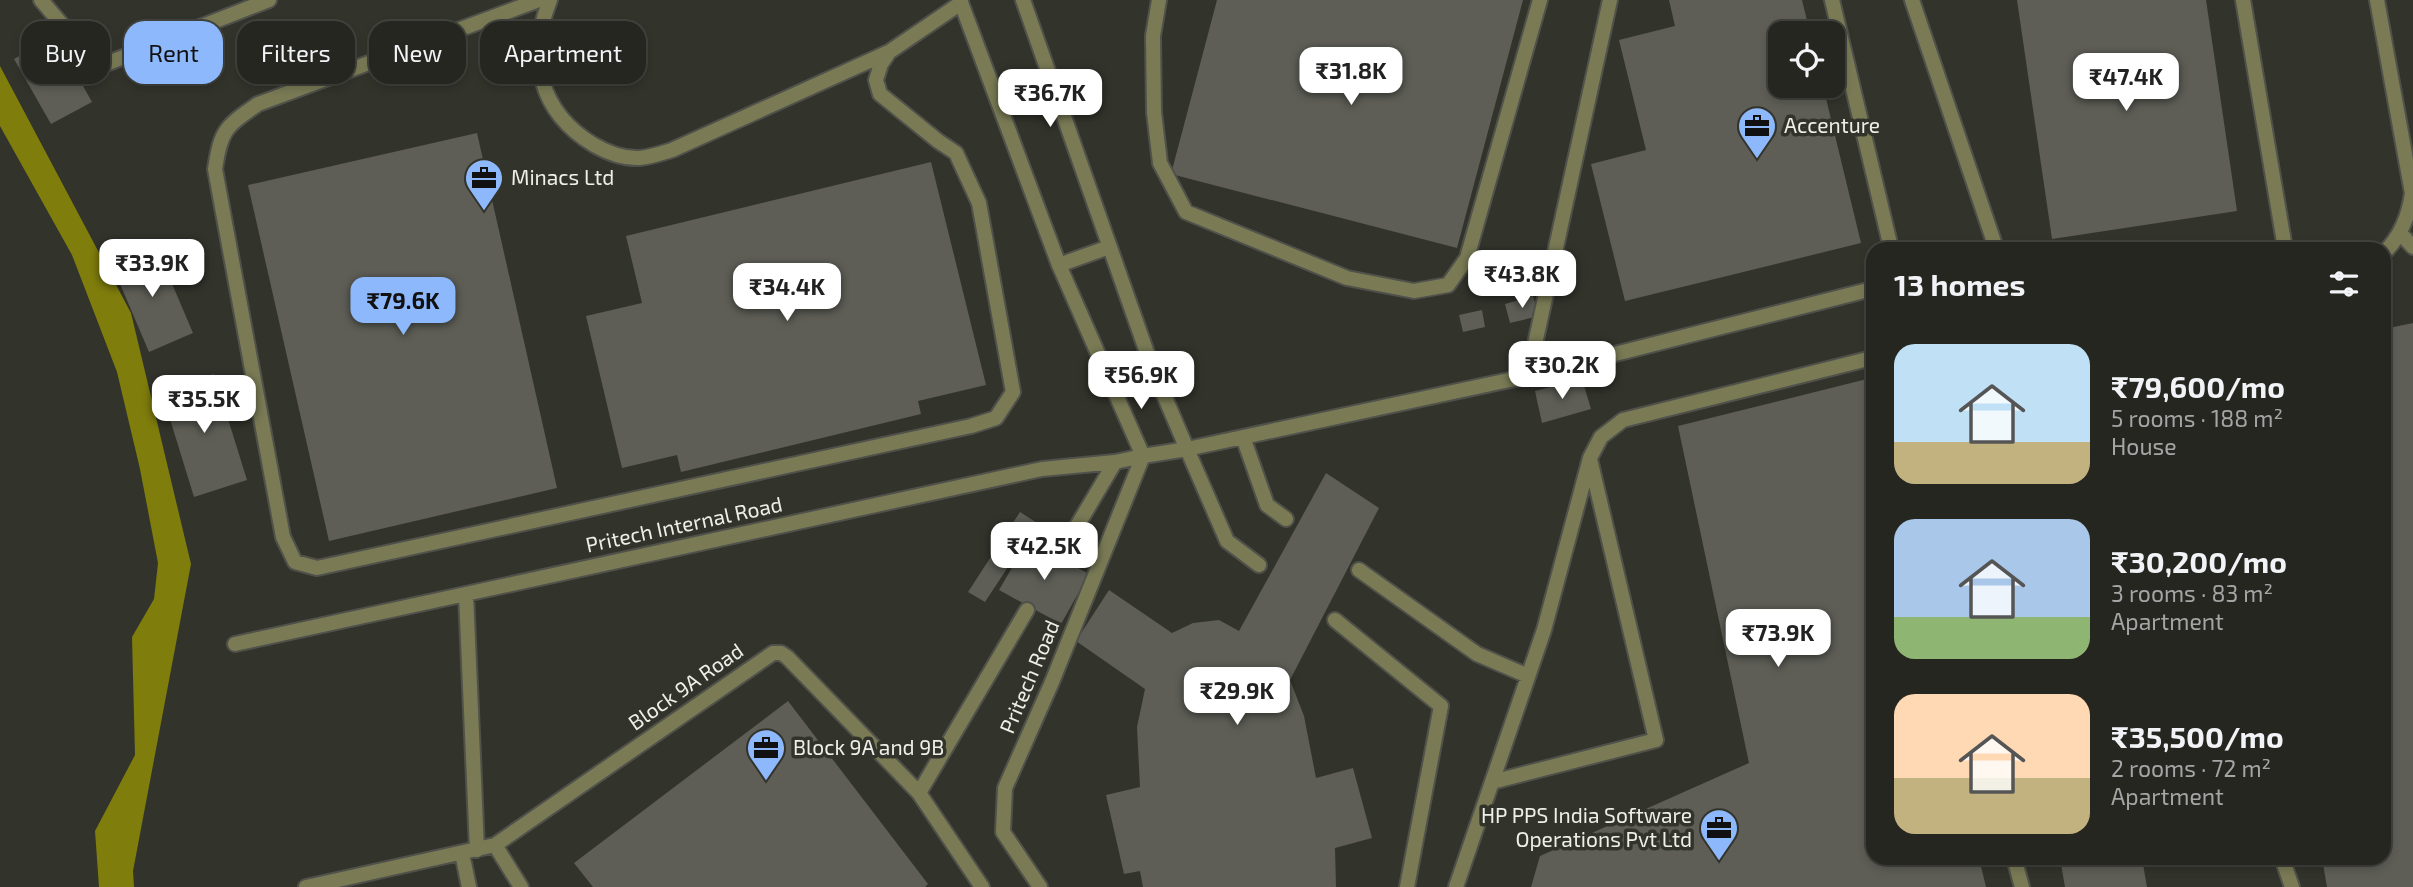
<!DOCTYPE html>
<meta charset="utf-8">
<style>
body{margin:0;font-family:"Exo 2",sans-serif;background:#32322d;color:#f1f3f6;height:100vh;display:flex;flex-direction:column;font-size:26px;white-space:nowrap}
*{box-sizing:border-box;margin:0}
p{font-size:23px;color:#a4a5a5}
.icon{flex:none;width:38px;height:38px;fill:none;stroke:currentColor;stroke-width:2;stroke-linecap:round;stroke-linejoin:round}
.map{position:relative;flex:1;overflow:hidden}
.panel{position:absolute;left:1866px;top:242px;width:525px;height:623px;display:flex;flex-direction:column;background:#262620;border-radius:21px;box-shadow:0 4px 10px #0003,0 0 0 2px #42433e}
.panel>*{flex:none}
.banner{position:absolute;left:21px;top:21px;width:665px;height:63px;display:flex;gap:14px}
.controls{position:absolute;left:1768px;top:21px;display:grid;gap:14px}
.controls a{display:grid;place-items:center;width:77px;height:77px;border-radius:14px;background:#262620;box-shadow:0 4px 10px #0003,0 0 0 2px #42433e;font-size:35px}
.price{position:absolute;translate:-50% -60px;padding:0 16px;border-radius:14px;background:#fff;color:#222;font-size:23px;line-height:46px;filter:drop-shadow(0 2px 4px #0008)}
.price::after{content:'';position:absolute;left:50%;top:42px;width:21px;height:16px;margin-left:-10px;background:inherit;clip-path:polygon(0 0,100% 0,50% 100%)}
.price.on{background:#8db9fc;color:#111}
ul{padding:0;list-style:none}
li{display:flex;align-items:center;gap:21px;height:175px;padding:0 28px}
li span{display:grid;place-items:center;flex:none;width:196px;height:140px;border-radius:21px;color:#555}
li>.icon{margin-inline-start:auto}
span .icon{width:84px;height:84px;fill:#fffc;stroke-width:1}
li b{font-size:30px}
h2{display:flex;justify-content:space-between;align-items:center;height:84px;padding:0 28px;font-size:30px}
.chip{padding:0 24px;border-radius:21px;background:#262620;box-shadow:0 4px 10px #0003,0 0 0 2px #42433e;font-size:24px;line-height:63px}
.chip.on{background:#8db9fc;color:#111}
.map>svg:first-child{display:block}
</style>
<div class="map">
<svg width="2413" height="887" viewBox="0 0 2413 887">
<rect width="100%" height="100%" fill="#32332b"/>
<path fill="#7f7d0c" d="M0,66L131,313L191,564L133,871L134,887H99L95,831L135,755L132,637L154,599L158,563L140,469L117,372L72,255L0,126Z"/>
<path fill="#5e5e57" d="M1217,0H1523L1457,248L1171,174Z
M1669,0H1802L1810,33H1780V86H1823L1861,243L1625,301L1591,164L1646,150L1619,40L1675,26Z
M2017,0H2206L2237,211L2052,239Z
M55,36L92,102L51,124L14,59Z
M477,133L557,488L329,541L248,185Z
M931,162L986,385L918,401L921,414L681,472L677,455L622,468L586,316L642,303L626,236Z
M156,246L193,333L149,352L112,265Z
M1533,296L1539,316L1510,323L1505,304Z
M1482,310L1485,327L1463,332L1459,315Z
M2413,323V887H2327L2322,858H2384V329Z
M214,374L247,480L194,497L161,390Z
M1871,378L1872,386V858H1979L1986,887H1531L1540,856L1749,763L1678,426Z
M1582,379L1591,409L1542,423L1535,391Z
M1326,473L1379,508L1290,680L1304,716L1316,778L1353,768L1372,838L1335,848L1336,887H1143L1140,871L1124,874L1106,795L1140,787L1137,727L1145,689L1076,641L1109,590L1172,633L1193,623L1219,620L1239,631Z
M1020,512L1037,523L985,602L968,592Z
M1028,540L1089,574L1061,624L999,590Z
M788,701L928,884L925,887H593L574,863Z
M2060,858H2142L2147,887H2065Z"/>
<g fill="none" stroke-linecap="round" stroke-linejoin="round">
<defs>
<path id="service" d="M41,0L98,67L269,0
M539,0L258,104C225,127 221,130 215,169L283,537L295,562L317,568L971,426L996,418L1013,392L979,203L956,153L938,141L880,94L876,80L881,64L889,52L961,3
M550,0C527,58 539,112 594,145C608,153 623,159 640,158C651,157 662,153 672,150L889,52
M1159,0L1153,36L1154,112L1160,163L1186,212L1347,278L1414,291L1448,285L1467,258L1540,0
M1832,0L1891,248
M1912,0L1996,248
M2243,0L2285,248
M2377,0L2412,193C2409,216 2401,236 2384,253
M2400,233L2413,247
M1528,376L1610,0
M1243,437L1267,505L1286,519
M1061,553L1115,462
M1259,565L1227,541L1187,449L1528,376L1872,289
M1359,570L1477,654L1528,676
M466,594L477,850
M1335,620L1441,706L1407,887
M235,644L1042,469L1115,462L1143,456
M1492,782L1656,740L1590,459
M919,793L982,887
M495,845L521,887
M462,853L469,887
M2014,858L2022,887
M2282,858L2292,887
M306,887L495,845L773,653H781L787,657L919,793L1027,610
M1040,887L1003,832L1005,788L1052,682L1143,456
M1456,887L1544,630L1590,458L1601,437L1623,420L1872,358"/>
<path id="minor" d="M960,0L1059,265L1143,456L1187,449L1152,367L1023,0
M1059,265L1109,247
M1108,380L1152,367"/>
</defs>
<use href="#service" stroke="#50514a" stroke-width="18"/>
<use href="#minor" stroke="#50514a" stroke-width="18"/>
<use href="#service" stroke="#7a7b55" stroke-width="14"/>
<use href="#minor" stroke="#7a7b55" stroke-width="14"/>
</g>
<defs>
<symbol id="office-pin" viewBox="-11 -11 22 30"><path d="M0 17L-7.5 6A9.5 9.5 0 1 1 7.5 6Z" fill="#8db9fc" stroke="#32332b"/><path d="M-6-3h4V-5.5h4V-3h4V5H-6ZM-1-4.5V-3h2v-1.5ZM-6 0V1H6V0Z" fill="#111"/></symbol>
</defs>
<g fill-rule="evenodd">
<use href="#office-pin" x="1735" y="104" width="44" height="60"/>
<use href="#office-pin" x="462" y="156" width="44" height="60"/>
<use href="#office-pin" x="744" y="726" width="44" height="60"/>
<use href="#office-pin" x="1697" y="806" width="44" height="60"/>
</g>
<g text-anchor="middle" stroke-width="7" stroke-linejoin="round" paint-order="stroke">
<g font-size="21" fill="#efefea" stroke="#32332b" text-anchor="start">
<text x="1784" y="133">Accenture</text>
<text x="511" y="185">Minacs Ltd</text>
<text x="793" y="755">Block 9A and 9B</text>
<text x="1692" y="823" text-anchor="end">HP PPS India Software<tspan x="1692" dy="24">Operations Pvt Ltd</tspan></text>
</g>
<g font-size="21" fill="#efefea" stroke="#32332b">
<text transform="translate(684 525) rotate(-12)" y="7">Pritech Internal Road</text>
<text transform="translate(1030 677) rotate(-67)" y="7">Pritech Road</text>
<text transform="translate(686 687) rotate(-35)" y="7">Block 9A Road</text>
</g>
</g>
</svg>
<div class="controls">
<a><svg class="icon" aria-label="locate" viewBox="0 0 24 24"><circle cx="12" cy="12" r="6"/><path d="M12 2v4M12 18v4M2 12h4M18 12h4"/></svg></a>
</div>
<b class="price" style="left:1351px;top:107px">₹31.8K</b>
<b class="price" style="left:2126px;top:113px">₹47.4K</b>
<b class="price" style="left:1050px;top:129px">₹36.7K</b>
<b class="price" style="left:152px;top:299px">₹33.9K</b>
<b class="price" style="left:1522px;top:310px">₹43.8K</b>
<b class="price" style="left:787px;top:323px">₹34.4K</b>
<b class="price on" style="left:403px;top:337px">₹79.6K</b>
<b class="price" style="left:1562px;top:401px">₹30.2K</b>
<b class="price" style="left:1141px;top:411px">₹56.9K</b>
<b class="price" style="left:204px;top:435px">₹35.5K</b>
<b class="price" style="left:1044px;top:582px">₹42.5K</b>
<b class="price" style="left:1778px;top:669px">₹73.9K</b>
<b class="price" style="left:1237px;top:727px">₹29.9K</b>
<div class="banner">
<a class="chip">Buy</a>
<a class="chip on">Rent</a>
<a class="chip">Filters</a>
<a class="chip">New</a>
<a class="chip">Apartment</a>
</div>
<section class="panel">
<h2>13 homes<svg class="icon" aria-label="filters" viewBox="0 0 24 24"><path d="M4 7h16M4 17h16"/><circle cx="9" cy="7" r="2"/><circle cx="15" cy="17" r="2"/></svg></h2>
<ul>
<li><span style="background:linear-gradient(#bfe0f5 70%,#c2b280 0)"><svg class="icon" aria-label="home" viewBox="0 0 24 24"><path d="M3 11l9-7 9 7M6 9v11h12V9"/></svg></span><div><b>₹79,600/mo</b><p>5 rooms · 188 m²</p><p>House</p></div></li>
<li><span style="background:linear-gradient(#a9c7e8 70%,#8fb573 0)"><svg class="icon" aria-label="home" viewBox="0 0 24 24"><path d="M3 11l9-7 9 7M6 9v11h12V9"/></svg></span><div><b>₹30,200/mo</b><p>3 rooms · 83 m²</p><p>Apartment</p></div></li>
<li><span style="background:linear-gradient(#ffd9b3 60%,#c2b280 0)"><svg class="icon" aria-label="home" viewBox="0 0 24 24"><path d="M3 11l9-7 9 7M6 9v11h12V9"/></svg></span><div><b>₹35,500/mo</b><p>2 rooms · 72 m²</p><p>Apartment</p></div></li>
</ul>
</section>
</div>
